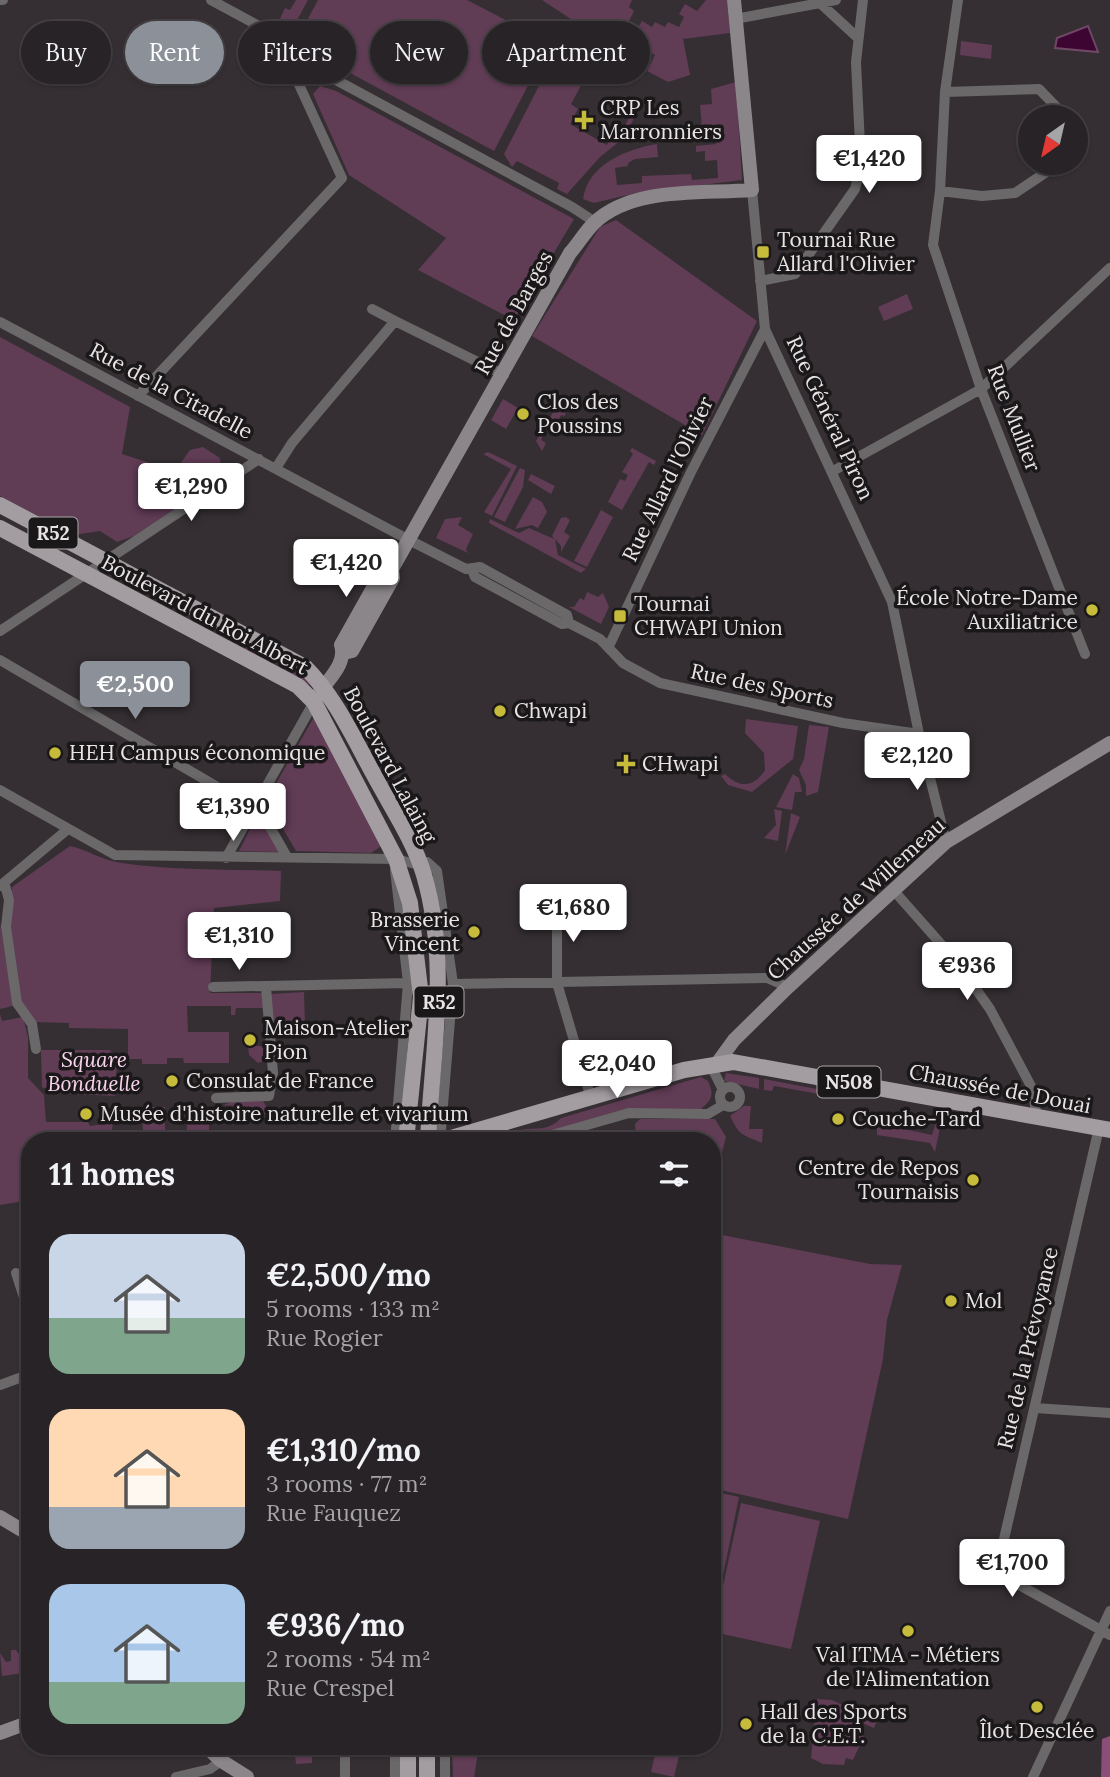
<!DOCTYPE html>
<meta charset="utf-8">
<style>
body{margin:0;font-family:Lora,serif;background:#342f32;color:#f1f3f6;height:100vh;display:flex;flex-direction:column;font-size:26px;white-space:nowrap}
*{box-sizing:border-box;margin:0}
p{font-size:23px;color:#a5a4a7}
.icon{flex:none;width:38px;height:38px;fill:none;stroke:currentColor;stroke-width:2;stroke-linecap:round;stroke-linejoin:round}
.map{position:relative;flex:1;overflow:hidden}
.side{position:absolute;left:21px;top:1132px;width:700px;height:623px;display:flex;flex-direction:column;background:#282326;border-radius:28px;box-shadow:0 2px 5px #0004,0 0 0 2px #444043}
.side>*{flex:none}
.hud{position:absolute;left:21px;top:21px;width:700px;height:63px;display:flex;gap:14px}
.needle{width:46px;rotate:214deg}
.tools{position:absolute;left:1018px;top:105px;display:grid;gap:14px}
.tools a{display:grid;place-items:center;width:70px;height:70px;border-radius:50%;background:#282326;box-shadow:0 2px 5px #0004,0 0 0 2px #444043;font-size:35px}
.price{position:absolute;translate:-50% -60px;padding:0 16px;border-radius:7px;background:#fff;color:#222;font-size:23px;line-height:46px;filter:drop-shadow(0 2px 4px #0008)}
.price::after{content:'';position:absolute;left:50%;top:42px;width:21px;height:16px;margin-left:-10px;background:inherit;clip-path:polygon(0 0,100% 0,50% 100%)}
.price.current{background:#8c9099;color:#fff}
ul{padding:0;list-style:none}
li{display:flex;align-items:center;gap:21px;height:175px;padding:0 28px}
li span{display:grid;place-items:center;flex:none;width:196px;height:140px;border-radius:21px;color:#555}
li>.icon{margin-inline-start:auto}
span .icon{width:84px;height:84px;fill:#fffc;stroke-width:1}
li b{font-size:30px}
h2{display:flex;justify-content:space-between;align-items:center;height:84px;padding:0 28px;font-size:30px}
.chip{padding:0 24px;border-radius:32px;background:#282326;box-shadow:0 2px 5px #0004,0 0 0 2px #444043;font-size:24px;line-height:63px}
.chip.current{background:#8c9099;color:#fff}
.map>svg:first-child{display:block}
</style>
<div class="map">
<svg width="1110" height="1777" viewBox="0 0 1110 1777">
<rect width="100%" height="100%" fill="#352f33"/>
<path fill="#603c55" d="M296,0H308L288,37L279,21L285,8L290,10Z
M318,0H467L550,43L494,151L295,43Z
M542,0H632L629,7L634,11L629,21L639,26L642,21L652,27L655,22L665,27L668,22L679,27L684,17L679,14L685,4L697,11L706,0H727L730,33L683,39L690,75L668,82L647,71L655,55L616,33L607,49L602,47L571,104L578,109L570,124L607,145L615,130L621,133L633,110L636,114L625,137L600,157L567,194L557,189L559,183L517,161L512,167L504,154L561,43L570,40L577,23Z
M961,41L992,45L991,59L960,55Z
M736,82L742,180L636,193L594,203L583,199C588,164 627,149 657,144L658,157L635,159L628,163V166L615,168L617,185L642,183V176L691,174L692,180L718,178L717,160L705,161V151L696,152V146L716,144L714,128H702L700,105L712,104L711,89Z
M320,86L336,91L574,219L514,320L418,270L446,238L349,175L313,94Z
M616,220L757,321L702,435L532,336L600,227Z
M907,294L913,309L884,321L878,307Z
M0,337L130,407L122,454L175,471L190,450L203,447L220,458L222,475L214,484L134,536L117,542L100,531L74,535L0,496Z
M503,399L518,408L506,429L491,420Z
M555,409L566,410L565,416L561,415L552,432L546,430L541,440L546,443L542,451L536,441Z
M632,448L656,461L654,465L649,462L622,510L608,502L620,479L625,481L628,475L622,472L633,454L630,451Z
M488,452L517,466L492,516L484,512L511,469L483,454Z
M520,468L525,470L523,487L505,522L494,517Z
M531,474L555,486L551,494L528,480Z
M533,497L542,502L547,512L538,528L532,525L515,529Z
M601,510L613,517L587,567L574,561Z
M462,517L458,525L473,534L466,549L468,553L436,538L445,519Z
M566,517L570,520L564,532L570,536L561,552V546L555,539L558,555L586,569L581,573L489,523L490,519L519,533L529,528L554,539L552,536L561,518Z
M587,592L598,597L603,593L609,607L601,624L569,607H574L580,598L584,600Z
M245,644L298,670L312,682L309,685L268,658L240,650Z
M314,717L381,840L380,847L371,853L296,851L268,803L270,794Z
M746,719L798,726L793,759L752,792L728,785L721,776L725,774C739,788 754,788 765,770L764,753L745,733Z
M809,725L829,727L818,792L806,796V785L799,770L804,759Z
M793,774L799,778L802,792H795L792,810L776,807Z
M774,809L782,811L778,841L764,838L776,825Z
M791,813L800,817L785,855Z
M260,819L262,820L279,852L239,851L254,821Z
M70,846C89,850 100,860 122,863C174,871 228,869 281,871L280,901L214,908L210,993H264V1008H236L235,1015H231V1006H187L188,1032H229V1063H184L183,1058H167V1064H142V1059H128V1029L69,1028V1023L34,1022L21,1010L9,933L12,887Z
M0,923L13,1006L0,1009Z
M304,992L305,1024L280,1026V1021L271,1020V994Z
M0,1014L2,1021L23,1017L28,1037V1078L44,1095L46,1122H88L90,1126L113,1123L110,1141H30V1200L0,1205Z
M248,1046H266L267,1060L258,1063L249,1055Z
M41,1050H110L117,1060L115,1096L54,1093L42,1087Z
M726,1073L759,1078V1089L724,1081Z
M701,1077L708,1081C715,1096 711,1100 701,1109H633L524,1141H482C494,1137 507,1132 520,1130C535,1127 548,1132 561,1118Z
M764,1079L848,1095L847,1099L774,1086L772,1091L764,1090Z
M237,1100L263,1101L271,1114L246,1115L245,1107L223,1105Z
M744,1106H751L749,1129H763L762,1143C742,1134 740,1137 730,1116Z
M142,1107H165V1133H143Z
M186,1107H209V1130L187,1131Z
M939,1113H943L935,1152L930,1143L877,1135V1123L932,1135Z
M640,1119H715L726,1137L720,1160L712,1174V1141H636L635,1124Z
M589,1131V1141H553Z
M712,1233L870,1264L902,1265L887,1320L883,1359L848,1519L712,1488Z
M712,1491L739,1497L722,1580L712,1578Z
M741,1503L820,1521L791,1649L713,1632Z
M712,1580L721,1582L712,1624Z
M30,1647V1672L2,1676L0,1653L6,1662L11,1661V1650H16L19,1654Z
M817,1699L832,1700L877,1721L874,1728L862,1723L858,1732L864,1736L853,1760L846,1758L844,1765L823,1764L811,1758Z
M657,1746L681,1747L674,1777L651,1772Z
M294,1747H317L312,1750V1763L296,1764Z
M452,1747H479L474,1777H453Z"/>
<path fill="#8b4e79" d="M1110,1736V1777H1101L1102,1739Z"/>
<path fill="#3d0531" stroke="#704867" stroke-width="2" d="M1088,26L1098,52L1055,48L1057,38Z"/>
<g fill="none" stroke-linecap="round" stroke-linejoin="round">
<path stroke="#6a6869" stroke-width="10" d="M0,0H3
M958,0L945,92L940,191L933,245L981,389L1085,654
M819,2L858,38
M735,19L836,0
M284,52L572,207L595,222
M945,92L1039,89L1066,117
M1076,128L1083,136L1081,149L1076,152
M752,190L765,329L892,602L919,734L946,842
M940,191L982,196L1015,193L1060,163
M760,281L795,274L855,189L861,165L856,62L863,0
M372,309L395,321
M0,322L409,540L466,569L480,567L567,615L569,623
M138,396L342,178L284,52L270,32L211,0
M276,468L292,443L395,321L504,375
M833,471L981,389L1110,268
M472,570L475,577L562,624L569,623L600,639L623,663L660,683L843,723L919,734
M0,631L259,459
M609,646L691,472L765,329
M0,660L262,813L287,857
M0,790L115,855L396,859L419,865L427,862L437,871L453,984L440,1141
M226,858L314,702
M5,885L9,900L6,927L17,1003L32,1024L36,1049
M0,886L68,829
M895,892L956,961L990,1009L1032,1088L1037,1117
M557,906V983L591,1098
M453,984L767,978L788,987
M213,987L408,983
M710,1064L723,1090
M720 1097a10 10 0 1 1 20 0a10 10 0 1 1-20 0Z
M216,1098L269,1096L273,1073L266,987
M1099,1128L998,1565L1003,1576L1110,1635
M395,1141L408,983L395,870
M531,1141L629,1113L708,1114L723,1105
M16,1273L30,1316
M0,1385L30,1374
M1035,1408L1110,1413
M345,1746V1777
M445,1746V1777
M176,1777L210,1769L221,1761
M395,1777V1746
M1033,1777L1110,1611"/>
<path stroke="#8a8689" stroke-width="14" d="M344,653L352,651L393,578L392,569L570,253C578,244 585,232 594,223C632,186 702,194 752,190L734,0
M318,695C328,679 347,664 341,645L382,572L392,569
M718,1062L734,1040L788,987L946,842L1110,743
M0,1517L30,1535
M0,1733L30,1722
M206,1746L220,1760L247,1777"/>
<path stroke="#a39da1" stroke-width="16" d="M0,505L305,667C336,698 353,737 374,775C391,807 414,841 424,875C450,965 432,1050 428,1141
M0,528L298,686L314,702L396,859L410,903L421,997L406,1141
M441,1141L684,1070L733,1062L1110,1130
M427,1746V1777
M408,1777V1746"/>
</g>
<g fill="#c7bb3c" stroke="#1b181a" stroke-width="2.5">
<path d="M580.5 109.5h7v7h7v7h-7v7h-7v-7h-7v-7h7z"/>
<rect x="756" y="245" width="14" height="14" rx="3.5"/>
<circle cx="523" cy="414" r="7"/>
<circle cx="1092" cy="610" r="7"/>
<rect x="613" y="609" width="14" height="14" rx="3.5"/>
<circle cx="500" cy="711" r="7"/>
<circle cx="55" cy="753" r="7"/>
<path d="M622.5 753.5h7v7h7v7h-7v7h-7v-7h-7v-7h7z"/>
<circle cx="474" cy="932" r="7"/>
<circle cx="250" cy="1040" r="7"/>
<circle cx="172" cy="1081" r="7"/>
<circle cx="86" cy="1114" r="7"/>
<circle cx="838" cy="1119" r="7"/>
<circle cx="973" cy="1180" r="7"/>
<circle cx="951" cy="1301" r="7"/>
<circle cx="908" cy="1631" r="7"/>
<circle cx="1037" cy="1707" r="7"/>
<circle cx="746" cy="1724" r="7"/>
</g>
<g text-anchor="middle" stroke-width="7" stroke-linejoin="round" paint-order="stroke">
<g fill="#1b181a" stroke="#aaa7a9" stroke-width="2">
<rect x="28.5" y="517.5" width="49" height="31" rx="5"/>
<rect x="414.5" y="986.5" width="49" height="31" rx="5"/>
<rect x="817.5" y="1066.5" width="63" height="31" rx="5"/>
</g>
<g font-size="19" font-weight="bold" fill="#e8e4e6">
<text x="53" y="540">R52</text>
<text x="439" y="1009">R52</text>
<text x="849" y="1089">N508</text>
</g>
<g font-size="21" fill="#e8e4e6" stroke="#1b181a" text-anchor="start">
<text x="600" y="115">CRP Les<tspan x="600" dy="24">Marronniers</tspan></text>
<text x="777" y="247">Tournai Rue<tspan x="777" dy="24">Allard l'Olivier</tspan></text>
<text x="537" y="409">Clos des<tspan x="537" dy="24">Poussins</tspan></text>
<text x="1078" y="605" text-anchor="end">École Notre-Dame<tspan x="1078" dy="24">Auxiliatrice</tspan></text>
<text x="634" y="611">Tournai<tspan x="634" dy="24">CHWAPI Union</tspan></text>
<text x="514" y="718">Chwapi</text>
<text x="69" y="760">HEH Campus économique</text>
<text x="642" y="771">CHwapi</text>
<text x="460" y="927" text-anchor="end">Brasserie<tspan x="460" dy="24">Vincent</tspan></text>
<text x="264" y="1035">Maison-Atelier<tspan x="264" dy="24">Pion</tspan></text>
<text x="186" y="1088">Consulat de France</text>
<text x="100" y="1121">Musée d'histoire naturelle et vivarium</text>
<text x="852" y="1126">Couche-Tard</text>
<text x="959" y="1175" text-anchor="end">Centre de Repos<tspan x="959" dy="24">Tournaisis</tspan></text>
<text x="965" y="1308">Mol</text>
<text x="908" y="1662" text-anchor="middle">Val ITMA - Métiers<tspan x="908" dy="24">de l'Alimentation</tspan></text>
<text x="760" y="1719">Hall des Sports<tspan x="760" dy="24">de la C.E.T.</tspan></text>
<text x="1037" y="1738" text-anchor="middle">Îlot Desclée</text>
</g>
<g font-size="21" fill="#e8e4e6" stroke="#1b181a">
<text transform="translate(514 313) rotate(-61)" y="7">Rue de Barges</text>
<text transform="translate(171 391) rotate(28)" y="7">Rue de la Citadelle</text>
<text transform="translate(830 418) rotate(65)" y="7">Rue Général Piron</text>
<text transform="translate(1014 418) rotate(69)" y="7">Rue Mullier</text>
<text transform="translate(668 479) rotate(-64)" y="7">Rue Allard l'Olivier</text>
<text transform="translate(205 615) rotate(28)" y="7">Boulevard du Roi Albert</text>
<text transform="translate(762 686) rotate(12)" y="7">Rue des Sports</text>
<text transform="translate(390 765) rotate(62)" y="7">Boulevard Lalaing</text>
<text transform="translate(856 899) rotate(-42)" y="7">Chaussée de Willemeau</text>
<text transform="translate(1000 1089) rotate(11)" y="7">Chaussée de Douai</text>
<text transform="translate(1028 1348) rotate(-77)" y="7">Rue de la Prévoyance</text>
</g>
<g font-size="21" font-style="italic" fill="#f9d4ec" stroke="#1b181a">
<text x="94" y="1067">Square<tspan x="94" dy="24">Bonduelle</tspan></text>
</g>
</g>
</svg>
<div class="tools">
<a><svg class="needle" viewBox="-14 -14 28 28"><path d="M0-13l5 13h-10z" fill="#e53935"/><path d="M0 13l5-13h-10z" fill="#a5a4a7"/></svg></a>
</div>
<b class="price" style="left:869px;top:195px">€1,420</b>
<b class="price" style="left:191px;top:523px">€1,290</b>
<b class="price" style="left:346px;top:599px">€1,420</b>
<b class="price current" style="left:135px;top:721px">€2,500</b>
<b class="price" style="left:917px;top:792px">€2,120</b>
<b class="price" style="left:233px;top:843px">€1,390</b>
<b class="price" style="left:573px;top:944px">€1,680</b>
<b class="price" style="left:239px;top:972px">€1,310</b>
<b class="price" style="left:967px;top:1002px">€936</b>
<b class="price" style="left:617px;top:1100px">€2,040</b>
<b class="price" style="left:1012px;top:1599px">€1,700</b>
<div class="hud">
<a class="chip">Buy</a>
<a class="chip current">Rent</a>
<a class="chip">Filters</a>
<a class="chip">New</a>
<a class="chip">Apartment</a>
</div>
<section class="side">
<h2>11 homes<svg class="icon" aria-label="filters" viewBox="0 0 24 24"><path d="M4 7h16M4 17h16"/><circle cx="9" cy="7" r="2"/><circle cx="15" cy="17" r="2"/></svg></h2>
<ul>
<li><span style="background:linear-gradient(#c9d6e8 60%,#7fa58c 0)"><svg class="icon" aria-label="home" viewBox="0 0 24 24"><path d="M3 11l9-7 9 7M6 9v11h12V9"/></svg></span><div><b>€2,500/mo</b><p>5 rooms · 133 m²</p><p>Rue Rogier</p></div></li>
<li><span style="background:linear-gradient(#ffd9b3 70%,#9aa5b1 0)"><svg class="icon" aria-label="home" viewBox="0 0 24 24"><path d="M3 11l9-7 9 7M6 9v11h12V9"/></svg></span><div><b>€1,310/mo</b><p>3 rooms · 77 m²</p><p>Rue Fauquez</p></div></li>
<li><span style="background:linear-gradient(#a9c7e8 70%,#7fa58c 0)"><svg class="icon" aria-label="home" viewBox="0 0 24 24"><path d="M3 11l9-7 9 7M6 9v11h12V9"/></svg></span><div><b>€936/mo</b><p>2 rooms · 54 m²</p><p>Rue Crespel</p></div></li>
</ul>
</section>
</div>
